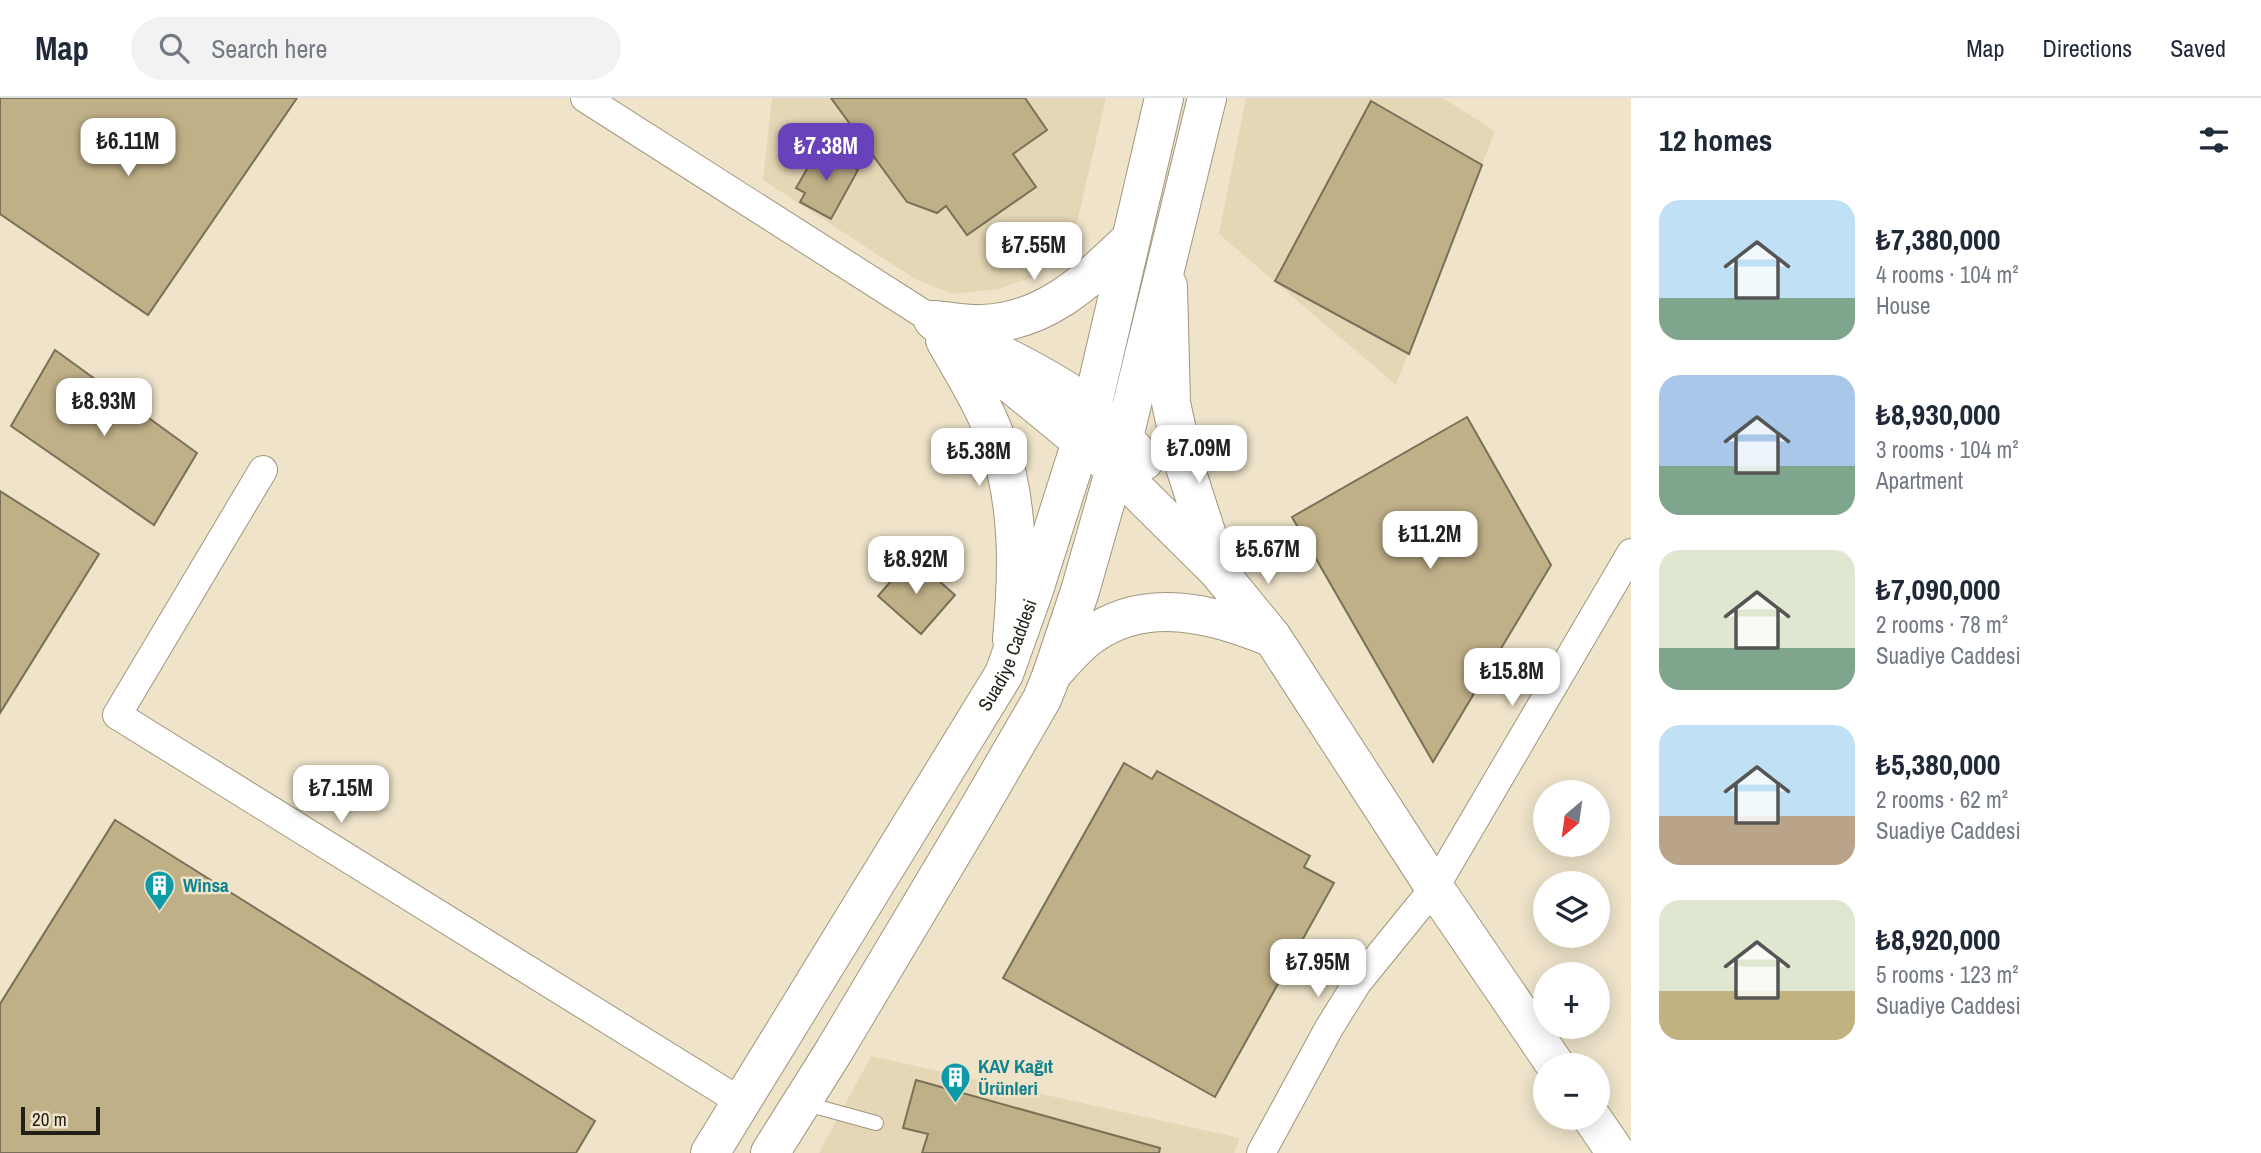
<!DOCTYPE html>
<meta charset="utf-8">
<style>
body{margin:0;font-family:"Archivo Narrow",sans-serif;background:#f2f2f3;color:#1f2937;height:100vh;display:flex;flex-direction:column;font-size:26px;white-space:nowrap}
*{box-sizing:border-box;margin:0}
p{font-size:23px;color:#747a83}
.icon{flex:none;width:38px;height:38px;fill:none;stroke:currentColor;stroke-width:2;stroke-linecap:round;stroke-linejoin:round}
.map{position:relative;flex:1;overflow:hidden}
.sheet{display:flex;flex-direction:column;background:#fff;width:630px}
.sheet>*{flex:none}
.needle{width:46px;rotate:209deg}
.buttons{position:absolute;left:1533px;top:682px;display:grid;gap:14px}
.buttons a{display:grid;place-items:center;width:77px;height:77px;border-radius:50%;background:#fff;box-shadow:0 4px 18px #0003;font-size:35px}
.scale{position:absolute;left:21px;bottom:18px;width:79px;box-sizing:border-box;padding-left:7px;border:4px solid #231f15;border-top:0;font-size:19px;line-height:24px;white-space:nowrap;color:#231f15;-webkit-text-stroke:5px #efe4ca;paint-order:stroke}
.price{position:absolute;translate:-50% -60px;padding:0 16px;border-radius:14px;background:#fff;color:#222;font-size:23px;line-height:46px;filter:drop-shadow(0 2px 4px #0008)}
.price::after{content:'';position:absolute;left:50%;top:42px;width:21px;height:16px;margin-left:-10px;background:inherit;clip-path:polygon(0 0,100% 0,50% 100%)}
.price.selected{background:#6842bb;color:#fff}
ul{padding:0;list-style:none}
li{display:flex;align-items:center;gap:21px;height:175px;padding:0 28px}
li span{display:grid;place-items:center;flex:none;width:196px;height:140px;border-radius:21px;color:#555}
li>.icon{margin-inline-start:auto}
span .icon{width:84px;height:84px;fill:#fffc;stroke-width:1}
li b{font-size:30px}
h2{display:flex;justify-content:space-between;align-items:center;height:84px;padding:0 28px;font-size:30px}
header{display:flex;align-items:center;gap:42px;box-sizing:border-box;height:98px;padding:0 35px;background:#fff;border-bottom:2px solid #e0e1e3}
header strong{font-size:33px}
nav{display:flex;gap:38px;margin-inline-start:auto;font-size:24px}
.search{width:490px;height:63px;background:#f2f2f3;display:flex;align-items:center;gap:18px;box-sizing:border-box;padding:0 24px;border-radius:38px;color:#747a83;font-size:26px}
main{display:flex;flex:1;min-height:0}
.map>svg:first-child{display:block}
</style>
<header>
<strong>Map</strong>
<div class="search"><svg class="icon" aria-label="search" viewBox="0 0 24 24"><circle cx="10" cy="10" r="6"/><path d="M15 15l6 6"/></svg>Search here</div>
<nav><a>Map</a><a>Directions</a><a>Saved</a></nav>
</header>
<main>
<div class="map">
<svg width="1631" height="1055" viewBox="0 0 1631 1055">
<rect width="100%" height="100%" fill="#efe4ca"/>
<path fill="#e5d7b6" d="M772,0H1106L1076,128L1062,156L1035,178L999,191L952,196L915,181L763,82Z
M1246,0H1443L1495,33L1396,287L1219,136Z
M871,958L1240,1040L1234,1055H819Z"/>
<path fill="#c0b088" stroke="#797058" stroke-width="2" d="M0,0H297L148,217L0,116Z
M831,0H1025L1047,32L1013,56L1036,89L967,137L946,108L937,115L907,104Z
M1371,3L1482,67L1409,256L1275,183Z
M819,50L858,72L831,121L800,104L805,95L796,90Z
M55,252L197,355L154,427L11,328Z
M1467,319L1551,467L1433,664L1292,419Z
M0,393L99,456L0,615Z
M912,459L955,497L921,536L878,498Z
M1124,665L1152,681L1157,673L1310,758L1304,769L1334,785L1215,999L1003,880Z
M115,722L595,1023L576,1055H0V906Z
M916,982L1160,1050L1159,1055H922L928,1036L903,1030Z"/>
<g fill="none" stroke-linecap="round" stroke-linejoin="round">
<defs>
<path id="service" d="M803,1005L876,1025"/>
<path id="minor" d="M585,0L933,222
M263,372L117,617L741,1004
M1261,1055L1329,930L1357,885L1435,789L1631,455"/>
<path id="secondary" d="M1168,188L1171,305L1185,369L1218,471
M933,222L1115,371L1218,473L1272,539L1440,798L1556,968
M933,222C949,223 966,227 982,226C1046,224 1088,182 1131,141
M945,242C963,274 984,307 997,343C1020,405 1018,476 1012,541
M1000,256C1060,286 1101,310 1144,363
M1052,576C1064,563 1076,548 1090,538C1145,498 1212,515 1270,539
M1592,1020L1616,1055"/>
<g id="primary">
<path id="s1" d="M710,1055L1004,576L1034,492L1092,309L1164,0"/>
<path d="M770,1055L834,953L970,725L1042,601L1052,576L1080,493L1124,339L1207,0"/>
</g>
</defs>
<use href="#service" stroke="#a0967d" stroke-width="16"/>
<use href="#minor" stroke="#a0967d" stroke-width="30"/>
<use href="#secondary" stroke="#a0967d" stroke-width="40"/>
<use href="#primary" stroke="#a0967d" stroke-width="40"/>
<use href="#service" stroke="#fff" stroke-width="14"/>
<use href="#minor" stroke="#fff" stroke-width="28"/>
<use href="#secondary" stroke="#fff" stroke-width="38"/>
<use href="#primary" stroke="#fff" stroke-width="38"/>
</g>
<defs>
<symbol id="building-pin" viewBox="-11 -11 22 30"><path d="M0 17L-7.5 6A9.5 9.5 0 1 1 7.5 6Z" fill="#0f9aa8" stroke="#efe4ca"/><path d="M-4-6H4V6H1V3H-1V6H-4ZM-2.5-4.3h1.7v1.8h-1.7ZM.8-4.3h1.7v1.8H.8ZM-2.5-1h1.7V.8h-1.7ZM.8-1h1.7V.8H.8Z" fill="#fff"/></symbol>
</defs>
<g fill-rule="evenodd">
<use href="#building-pin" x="142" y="770" width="35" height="47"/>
<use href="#building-pin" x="938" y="962" width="35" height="47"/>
</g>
<g text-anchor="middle" stroke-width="5" stroke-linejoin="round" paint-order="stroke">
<g font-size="19" fill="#231f15" stroke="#efe4ca">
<text dy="7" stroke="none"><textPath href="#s1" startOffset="581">Suadiye Caddesi</textPath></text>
</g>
<g font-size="19" font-weight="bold" fill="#0d838f" stroke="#efe4ca" text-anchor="start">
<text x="183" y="794">Winsa</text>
<text x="978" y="975">KAV Kağıt<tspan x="978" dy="22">Ürünleri</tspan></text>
</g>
</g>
</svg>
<div class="buttons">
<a><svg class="needle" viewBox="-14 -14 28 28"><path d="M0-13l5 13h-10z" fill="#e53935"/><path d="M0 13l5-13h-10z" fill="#747a83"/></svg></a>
<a><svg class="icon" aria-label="layers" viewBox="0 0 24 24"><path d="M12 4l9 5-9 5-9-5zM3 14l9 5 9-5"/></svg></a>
<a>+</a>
<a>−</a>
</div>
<div class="scale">20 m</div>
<b class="price" style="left:128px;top:80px">₺6.11M</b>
<b class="price selected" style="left:826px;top:85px">₺7.38M</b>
<b class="price" style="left:1034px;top:184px">₺7.55M</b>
<b class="price" style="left:104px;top:340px">₺8.93M</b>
<b class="price" style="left:1199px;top:387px">₺7.09M</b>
<b class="price" style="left:979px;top:390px">₺5.38M</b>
<b class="price" style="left:1430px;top:473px">₺11.2M</b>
<b class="price" style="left:1268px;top:488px">₺5.67M</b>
<b class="price" style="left:916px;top:498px">₺8.92M</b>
<b class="price" style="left:1512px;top:610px">₺15.8M</b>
<b class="price" style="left:341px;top:727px">₺7.15M</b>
<b class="price" style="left:1318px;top:901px">₺7.95M</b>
</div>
<section class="sheet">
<h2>12 homes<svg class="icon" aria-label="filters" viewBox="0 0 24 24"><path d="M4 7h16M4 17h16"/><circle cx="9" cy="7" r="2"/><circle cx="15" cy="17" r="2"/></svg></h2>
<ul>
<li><span style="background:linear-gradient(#bfe0f5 70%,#7fa58c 0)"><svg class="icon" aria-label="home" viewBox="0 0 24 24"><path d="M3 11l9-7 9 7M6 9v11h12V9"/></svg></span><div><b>₺7,380,000</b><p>4 rooms · 104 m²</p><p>House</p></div></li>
<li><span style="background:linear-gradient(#a9c7e8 65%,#7fa58c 0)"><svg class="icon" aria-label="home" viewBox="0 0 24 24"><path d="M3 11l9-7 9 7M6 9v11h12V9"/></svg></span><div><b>₺8,930,000</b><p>3 rooms · 104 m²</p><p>Apartment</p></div></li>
<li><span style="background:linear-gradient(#dfe7d0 70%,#7fa58c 0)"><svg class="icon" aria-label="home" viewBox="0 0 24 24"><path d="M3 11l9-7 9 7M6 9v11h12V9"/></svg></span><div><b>₺7,090,000</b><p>2 rooms · 78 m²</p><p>Suadiye Caddesi</p></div></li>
<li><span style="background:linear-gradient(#bfe0f5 65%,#b9a48a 0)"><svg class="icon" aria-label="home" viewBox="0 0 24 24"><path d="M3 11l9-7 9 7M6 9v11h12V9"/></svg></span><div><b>₺5,380,000</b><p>2 rooms · 62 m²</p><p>Suadiye Caddesi</p></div></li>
<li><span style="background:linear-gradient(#dfe7d0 65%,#c2b280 0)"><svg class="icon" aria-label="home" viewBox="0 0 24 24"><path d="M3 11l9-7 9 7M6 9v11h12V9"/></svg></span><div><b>₺8,920,000</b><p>5 rooms · 123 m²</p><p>Suadiye Caddesi</p></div></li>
</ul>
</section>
</main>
